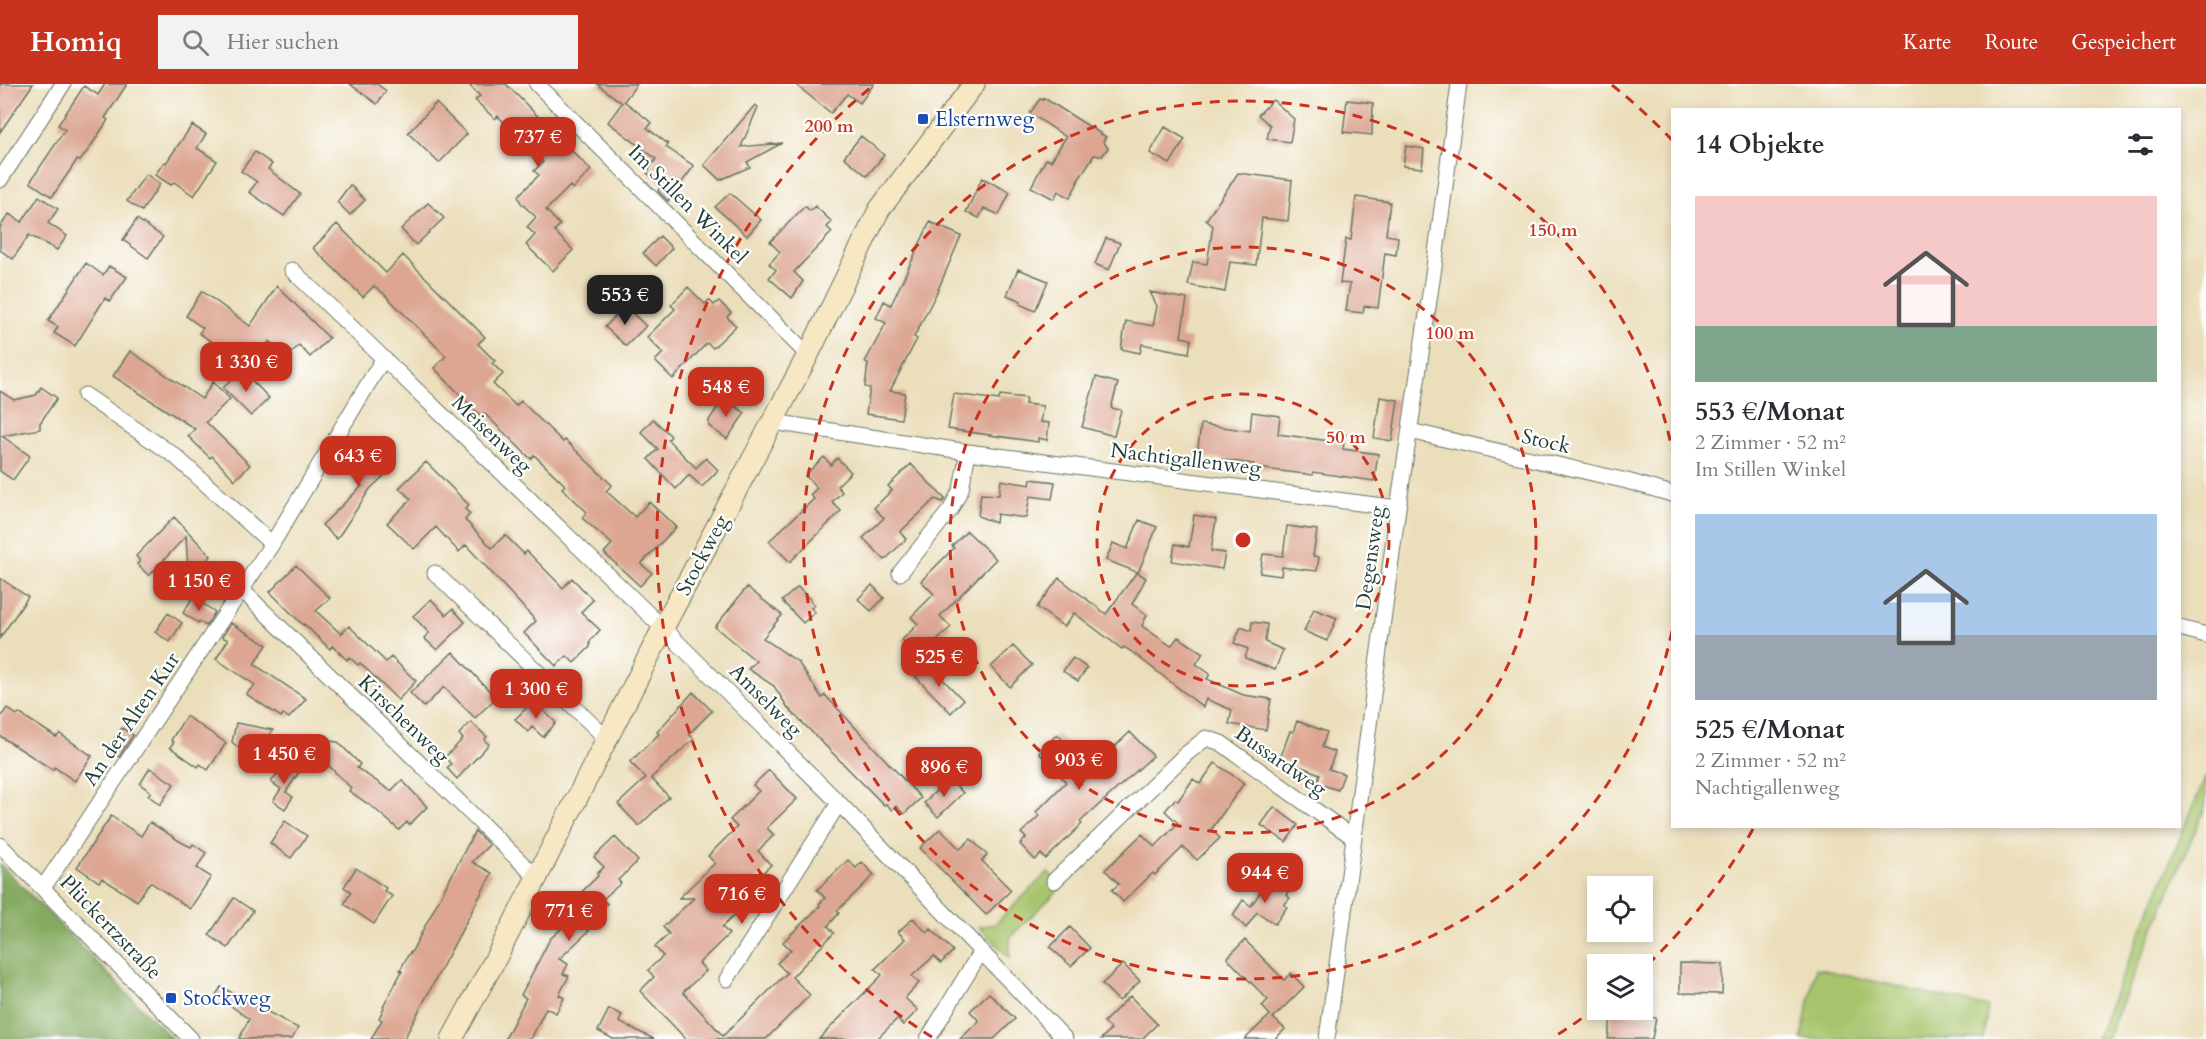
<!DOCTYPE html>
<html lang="de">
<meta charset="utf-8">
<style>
body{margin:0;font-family:Cardo,serif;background:#f2f2f3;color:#2b2b33;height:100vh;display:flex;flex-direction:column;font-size:22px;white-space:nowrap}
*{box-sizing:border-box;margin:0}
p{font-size:20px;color:#7c7c81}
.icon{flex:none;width:33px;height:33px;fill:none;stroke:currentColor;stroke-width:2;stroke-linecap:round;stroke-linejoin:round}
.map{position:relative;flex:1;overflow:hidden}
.panel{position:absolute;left:1671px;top:24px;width:510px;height:720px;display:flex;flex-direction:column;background:#fff;border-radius:0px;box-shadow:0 3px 9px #0003}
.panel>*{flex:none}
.fabs{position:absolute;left:1587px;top:792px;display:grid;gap:12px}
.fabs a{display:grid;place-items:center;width:66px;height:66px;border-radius:0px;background:#fff;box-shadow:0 3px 9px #0003;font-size:30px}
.price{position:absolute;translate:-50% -51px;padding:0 14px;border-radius:12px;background:#c8321e;color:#fff;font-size:20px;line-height:39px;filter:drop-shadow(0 2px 3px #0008)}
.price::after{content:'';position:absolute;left:50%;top:36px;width:18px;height:14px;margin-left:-9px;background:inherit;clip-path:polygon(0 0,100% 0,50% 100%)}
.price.current{background:#222;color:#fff}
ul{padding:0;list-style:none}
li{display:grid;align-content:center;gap:12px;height:318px;padding:0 24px}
li span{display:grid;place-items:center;height:186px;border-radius:0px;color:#555}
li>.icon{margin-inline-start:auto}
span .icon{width:108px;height:108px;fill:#fffc;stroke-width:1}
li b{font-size:26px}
h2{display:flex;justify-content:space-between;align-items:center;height:72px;padding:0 24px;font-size:26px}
header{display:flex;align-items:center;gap:36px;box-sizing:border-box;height:84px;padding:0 30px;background:#c8321e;color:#fff}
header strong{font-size:28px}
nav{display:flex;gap:33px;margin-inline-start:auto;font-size:21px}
.search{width:420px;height:54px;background:#f2f2f3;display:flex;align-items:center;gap:15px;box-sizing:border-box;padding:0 21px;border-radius:0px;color:#7c7c81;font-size:22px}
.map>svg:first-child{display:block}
</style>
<header>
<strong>Homiq</strong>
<div class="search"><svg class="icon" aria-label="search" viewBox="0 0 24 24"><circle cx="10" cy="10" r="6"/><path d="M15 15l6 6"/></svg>Hier suchen</div>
<nav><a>Karte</a><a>Route</a><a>Gespeichert</a></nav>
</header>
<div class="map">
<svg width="2206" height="955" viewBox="0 0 2206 955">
<rect width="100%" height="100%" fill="#fff"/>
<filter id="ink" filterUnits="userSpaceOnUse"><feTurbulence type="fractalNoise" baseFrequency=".0167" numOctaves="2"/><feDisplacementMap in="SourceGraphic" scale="12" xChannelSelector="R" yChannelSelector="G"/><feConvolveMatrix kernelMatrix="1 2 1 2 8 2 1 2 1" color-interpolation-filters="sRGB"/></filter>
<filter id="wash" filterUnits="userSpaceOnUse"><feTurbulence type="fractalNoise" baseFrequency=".008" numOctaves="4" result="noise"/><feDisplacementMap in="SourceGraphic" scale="24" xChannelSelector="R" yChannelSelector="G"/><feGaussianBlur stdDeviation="1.35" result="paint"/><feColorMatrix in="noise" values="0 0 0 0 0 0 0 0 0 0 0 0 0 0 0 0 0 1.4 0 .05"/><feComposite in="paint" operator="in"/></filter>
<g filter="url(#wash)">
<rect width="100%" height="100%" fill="#ebdebb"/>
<path fill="#a7c46c" stroke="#638050" stroke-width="1.5" d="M2206,692V721L2107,955H2096Z
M1048,788L1062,803L1010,853V874L979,843L995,840Z
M1816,884L1988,923L1983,955H1801Z"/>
<path fill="#85aa60" stroke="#52744a" stroke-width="1.5" d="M0,780L172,955H0Z"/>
<g id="blocks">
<path fill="#dca692" d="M0,0H33L0,48Z
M105,0H127L105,34L108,36L91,62L80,77L77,76L52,113L30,98L65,46L58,41L84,2L98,11Z
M350,0H377L386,7L377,20Z
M468,0H506L591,86L573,105L570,102L546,126L560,141L554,147L573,166L553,187L526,161L535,151L527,143L536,133L521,119L518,112L539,91L534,87L543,78L498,32L495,35L475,16L480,12Z
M597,0H637L624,17L652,39L647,44L668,60L666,63L694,82L668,117L658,107L662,100L647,89L656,75L608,38L622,19Z
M795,0H874L860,19L847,10L831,29Z
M1044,14L1106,53L1103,57L1108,64L1102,72L1094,71L1077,98H1078L1070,114L1058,107L1054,115L1031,103L1046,75L1051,77L1066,53L1030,29L1040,15L1043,16Z
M1273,16L1294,35L1290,58L1267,55L1270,41L1258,31Z
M1347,16L1373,19L1372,51L1343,48Z
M436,19L467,50L439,79L408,49Z
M755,21L758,23L741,63L782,59L747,78L750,83L720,96L704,81Z
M192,41L206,50L197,64L217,77L194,112L174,98L171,101L155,91L164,78L166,79Z
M1165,43L1185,55L1170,80L1150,69Z
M861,52L884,71L867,92L844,73Z
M1406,62L1424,65L1422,84L1403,82Z
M255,68L272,80L268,85L300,110L284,132L249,108L257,98L241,87Z
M1238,89L1292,96L1288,137L1262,134L1256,181L1230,178L1225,208L1188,201L1193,178L1207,180L1213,142L1206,136Z
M146,90L160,100L142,127L127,117Z
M982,94L1010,108L999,131L984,124L979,134L966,128Z
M350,101L365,116L350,131L337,118Z
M730,109L761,136L747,152L715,123Z
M39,112L58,125L48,139L67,152L57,166L29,151L13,175L0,166V143L9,130L22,138Z
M1356,113L1390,118L1386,151L1398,153L1396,171L1385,169L1378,224L1364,222L1363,229L1346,227L1350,200L1340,199L1346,155L1351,156Z
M428,119L444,134L416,161L401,145Z
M805,122L810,127L815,122L832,138L827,143L832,148L794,188L803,197L792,214L769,194L776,186L769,180L780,168L770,158Z
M137,135L163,153L148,174L123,156Z
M930,138L961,152L937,208L914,253L917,255L890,307L905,309L901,335L866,330L870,304L865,303L868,279L865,278L886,239L876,234L884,217L891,221Z
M337,140L386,189L403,171L485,253L478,260L495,277L492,279L503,290L493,300L516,322L521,317L563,358L565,356L612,401L606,407L635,433L649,418L676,443L641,480L652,489L640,502L604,469L612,460L582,434L587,428L562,404L565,401L534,371L531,375L484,329L481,332L434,284L446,272L382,208L374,202L363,213L313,164Z
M660,152L672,164L656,182L643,169Z
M1106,154L1120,159L1109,186L1095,180Z
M86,179L103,191L109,182L127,193L110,217L105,214L75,262L54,249L58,243L48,237Z
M1018,185L1048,197L1035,227L1020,220L1021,217L1007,211Z
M277,202L329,254L310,273L299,261L286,274L270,257L246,281L199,249L203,244L186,232L202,207L250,242Z
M688,203L705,220L709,216L714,221L719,217L731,229L727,233L736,242L713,264L707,259L673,295L655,277L663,269L647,253L675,225L671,221Z
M1150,208L1187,215L1181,253L1191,255L1189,269L1142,260L1140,269L1121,265L1126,237L1153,242L1157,222Z
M625,222L646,242L626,262L605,243Z
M130,267L202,315L213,298L230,315L206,338L250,381L235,396L212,372L210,374L188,352L195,345L113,292Z
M242,286L269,314L251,332L223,304Z
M1096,293L1118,299L1111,324L1121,326L1114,352L1082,343Z
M41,303L57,314L40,339V345L2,352L30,372L13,396L0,387V307L14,316L36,311Z
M954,310L999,316L1000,311L1026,314L1025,320L1043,322L1040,338L1049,339L1047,356L1038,354V358L948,345Z
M1380,313L1398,316L1392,357L1374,354Z
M724,314L745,329L727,355L709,342V336Z
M1252,328L1280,332L1278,350L1344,359L1343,365L1378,370L1374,397L1313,388V391L1272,386L1253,383L1254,380L1197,372L1201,340L1250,347Z
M653,335L671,352L668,356L696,384L706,374L718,386L702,403L689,391L676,405L648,375L658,365L641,348Z
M367,360L391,385L370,405L337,455L322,441L362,402L344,382Z
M824,373L831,381L837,374L851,388L837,402L842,408L832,418L841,427L790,478L769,457L814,415L810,411L817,404L805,391Z
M426,378L469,421L465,425L470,430L465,436L492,464L505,451L524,470L527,467L563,504L572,494L593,516L581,528L600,546L590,557V563L574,579L567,572L556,582L524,549L536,537L466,461L459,468L436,443L414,465L387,439L411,415L399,404Z
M911,380L945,415L943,418L935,415L900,448L906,455L885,476L863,454L884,434L874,424L892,406L888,402Z
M1031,395L1055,398L1052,415L1030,412L1026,434L997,430L996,439L978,432L981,410L999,411L1001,396L1030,401Z
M1194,431L1216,435L1211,467L1225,469L1222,485L1172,477L1175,460L1189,463Z
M174,433L211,472L202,481L203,501L188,486L186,452L149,492L137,480L140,477L136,472Z
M1139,436L1157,443L1138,489L1146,494L1132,520L1147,531L1142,542L1171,562L1178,553L1203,569L1196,580L1210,590L1207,595L1243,611L1271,615L1266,646L1229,640L1232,626L1206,615L1203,623L1132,568L1124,563L1122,565L1074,529L1064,543L1037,523L1059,494L1106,530L1137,488L1106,476L1113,459L1127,465Z
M1287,442L1317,446L1313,472L1319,473L1317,487L1282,483L1281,492L1260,489L1263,470L1283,472Z
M967,447L996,475L940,532L951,543L920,573L902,556L918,540L911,533L934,510L921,497L954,464L952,462Z
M296,481L330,514L316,527L341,550L349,542L386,578L391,573L416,597L398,616L360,579L358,581L349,573L347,576L332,562L330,565L304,540L303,541L270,508Z
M0,494L28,513L0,554Z
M872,501L884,514L871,527L858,515Z
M747,503L782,531L763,554L798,578L822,614L825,611L921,714L904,730L896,722L892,726L886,720L884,721L788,624L774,602L748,585L756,577L715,543Z
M798,503L815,521L811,524L815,528L803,539L782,517Z
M193,513L215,528L206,542L199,537L198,539L183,529Z
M431,515L446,531L453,525L465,538L437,566L424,554L429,549L413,532Z
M1314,525L1337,534L1327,557L1304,547Z
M168,529L182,539L170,558L155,548Z
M1252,538L1267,540L1265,558L1283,566L1275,586L1245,574L1248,565L1234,559L1241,543L1251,547Z
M231,539L267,561L254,580L306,615L289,634L283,630L281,633L246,610L255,601L216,575L228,556L222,553Z
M1013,562L1032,581L1010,603L991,583Z
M453,568L496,614L475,634L444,603L424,623L410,609Z
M1073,574L1087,584L1078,597L1063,587Z
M928,580L963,616L951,629L915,592Z
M693,608L712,627L689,650L694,655L651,694L669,713L639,742L618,720L646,694L630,678L659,650L657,648Z
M534,617L556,639L543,653L532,643L528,648L515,635Z
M7,624L17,631L19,629L56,653L60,650L92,672L75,697L54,683L53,686L0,652V634Z
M186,632L226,659L208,686L200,680L198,683L170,663L174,658L171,656Z
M1297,637L1327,648L1322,663L1335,668L1329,685L1344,690L1338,706L1317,699L1320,690L1280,675L1290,647L1293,648Z
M471,638L487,653L484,656L489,660L457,695L447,684L451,680L445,673L463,655L459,650Z
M236,639L273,646L266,655L268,657L252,676L232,658Z
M122,644L133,651L119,673L107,665Z
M1130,648L1153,672L1080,738L1082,740L1046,775L1041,770L1035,776L1020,760L1026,754L1021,749L1039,732L1036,728L1066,698L1039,669L1057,650L1091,685Z
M329,657L338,658L360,680L357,684L391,707L402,696L427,723L409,741L407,738L399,746L374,724L349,707L351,704L316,669Z
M285,679L299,688L286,708L293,713L285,725L273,717L281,705L271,698Z
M1215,679L1244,699L1211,746L1220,754L1197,776L1183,763L1155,791L1153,789L1123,818L1112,806L1119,800L1105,786L1142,750L1155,763L1178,739L1165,727L1175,715L1178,717L1193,695L1200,700Z
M150,684L174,700L160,721L148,711L151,708L140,700Z
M769,686L797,715L767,744L774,751L758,767L771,781L742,809L749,817L722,843L729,850L699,879L706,887L683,908L723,952L787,889L777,879L791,866L783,858L820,822L819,820L825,814L817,806L848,776L856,784L862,778L874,791L837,827L839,829L828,842L834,849L792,893L810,911L766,955H686L640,907L654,893L648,886L663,872L655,863L669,850L663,843L694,814H679L715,779L708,772L737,743L730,736L759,707L753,701Z
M949,694L963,709L938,733L924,719Z
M1274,723L1298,741L1286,758L1261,741Z
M111,732L141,752L150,738L181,758L191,763L193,760L206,769L197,784L211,793L190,825L150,798L137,817L102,794L99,798L77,783Z
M285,737L307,752L291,774L270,759Z
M940,745L960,765L971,755L987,771L982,777L1011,806L986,831L920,764Z
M475,747L489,761L472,778L492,789L404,955H371L382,936L379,934L384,924L383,923L402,887L400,886L410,868L411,869Z
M615,753L638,777L618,796L621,799L603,815L607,820L584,841L589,847L559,875L568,880L563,890L569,892L559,911L564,914L556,929L546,924L531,955H505L526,914L521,911L550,855L574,833L565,824L598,792L597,790L604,783L594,773Z
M356,784L386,804L384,807L392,812L374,840L344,820L351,808L344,803Z
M1279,795L1291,803L1286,811L1290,814L1284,821L1287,823L1275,840L1257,828L1246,844L1233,831L1243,816L1251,822L1267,798L1274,802Z
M234,814L253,827L228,864L209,851Z
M913,834L927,849L931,845L953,867L941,879L934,872L912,892L919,899L905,914L918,926L903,941L897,935L877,955H819L882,891L875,885L905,855L898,848Z
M1070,843L1090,864L1071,882L1050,863Z
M1245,856L1284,896L1291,889L1304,903L1273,934L1285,945L1275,955H1245L1270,931L1262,922L1268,916L1227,874Z
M1680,879L1723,880L1722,910L1680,909Z
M1123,880L1140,897L1119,917L1102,900Z
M221,903L298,944L292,955H239L249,935L216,911Z
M989,909L1015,935L994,955H960L979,937L970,927Z
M1130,912L1157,940L1142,955H1101L1111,945L1104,938Z
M609,925L622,931L619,938L654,955H613L598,947Z
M1612,927L1656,934L1652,955H1608Z"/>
</g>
</g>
<g filter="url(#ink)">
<use href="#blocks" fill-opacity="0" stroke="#667563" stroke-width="1.5"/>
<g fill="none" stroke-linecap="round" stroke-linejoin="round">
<defs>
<path id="street" d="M537,0L808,271
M0,96L63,0
M292,186L663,544L839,719L1065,955
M85,311L175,372L272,460
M773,338L968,368L1398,424
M1410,347L1627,397L1672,410
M435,489L607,655
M900,489L951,425L961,405L968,368
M242,506L537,794
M2180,544L2206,551
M0,761L191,955
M1054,797L1185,671L1206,654L1221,659L1354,754
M43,804L272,460L383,275
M727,895L839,719
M928,955L980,869
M1327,955L1398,424L1434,183L1459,0"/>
<path id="secondary" d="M452,955L497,872L663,544L808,271L879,126L974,0"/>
</defs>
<use href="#street" stroke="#667563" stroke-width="17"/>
<use href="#secondary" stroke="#667563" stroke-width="23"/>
<use href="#street" stroke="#fff" stroke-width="15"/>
<use href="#secondary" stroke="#f8e7c3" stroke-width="21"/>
</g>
</g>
<g fill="none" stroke="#c8321e" stroke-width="3" stroke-dasharray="10 8">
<circle cx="1243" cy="456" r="146"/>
<circle cx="1243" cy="456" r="293"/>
<path d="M1672 547A439 439 0 1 1 1672 365"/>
<path d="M1753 745A586 586 0 0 1 1643 885M1596 924A586 586 0 0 1 1554 953M932 953A586 586 0 0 1 874 1M1612 1A586 586 0 0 1 1672 56"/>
</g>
<g fill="#1a4fb4" stroke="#fff" stroke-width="2">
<rect x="917" y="29" width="12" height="12" rx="3"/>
<rect x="165" y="908" width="12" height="12" rx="3"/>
</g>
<g text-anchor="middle" stroke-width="4.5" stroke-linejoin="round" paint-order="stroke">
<g font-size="21" fill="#164399" stroke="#fff" text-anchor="start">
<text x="935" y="42">Elsternweg</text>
<text x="183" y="921">Stockweg</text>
</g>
<g font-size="21" fill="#1f3d34" stroke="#fff">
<text transform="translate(688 120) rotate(45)" y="7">Im Stillen Winkel</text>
<text transform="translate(492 350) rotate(44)" y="7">Meisenweg</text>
<text transform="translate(1546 357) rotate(13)" y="7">Stock</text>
<text transform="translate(1186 375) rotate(7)" y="7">Nachtigallenweg</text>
<text transform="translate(702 471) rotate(-62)" y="7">Stockweg</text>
<text transform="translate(1370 474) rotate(-82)" y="7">Degensweg</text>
<text transform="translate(766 616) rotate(45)" y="7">Amselweg</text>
<text transform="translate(131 635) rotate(-56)" y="7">An der Alten Kur</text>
<text transform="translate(404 635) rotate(44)" y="7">Kirschenweg</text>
<text transform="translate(1281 677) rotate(35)" y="7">Bussardweg</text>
<text transform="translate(111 843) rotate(46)" y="7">Plückertzstraße</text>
</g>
</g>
<circle cx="1243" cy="456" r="9" fill="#c8321e" stroke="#fff" stroke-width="3"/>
<g font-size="18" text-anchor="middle" font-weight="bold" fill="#c8321e" stroke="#fff" stroke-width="4.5" stroke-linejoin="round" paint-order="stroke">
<text x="829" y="48">200 m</text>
<text x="1553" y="152">150 m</text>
<text x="1450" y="255">100 m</text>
<text x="1346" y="359">50 m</text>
</g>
</svg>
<div class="fabs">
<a><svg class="icon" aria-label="locate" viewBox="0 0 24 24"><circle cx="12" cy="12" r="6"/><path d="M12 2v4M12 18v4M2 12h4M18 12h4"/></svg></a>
<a><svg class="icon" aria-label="layers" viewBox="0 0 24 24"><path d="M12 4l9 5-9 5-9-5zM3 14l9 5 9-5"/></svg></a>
</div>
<b class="price" style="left:538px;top:84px">737 €</b>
<b class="price current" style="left:625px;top:242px">553 €</b>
<b class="price" style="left:246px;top:309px">1 330 €</b>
<b class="price" style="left:726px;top:334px">548 €</b>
<b class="price" style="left:358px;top:403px">643 €</b>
<b class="price" style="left:199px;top:528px">1 150 €</b>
<b class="price" style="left:939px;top:604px">525 €</b>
<b class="price" style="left:536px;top:636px">1 300 €</b>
<b class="price" style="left:284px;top:701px">1 450 €</b>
<b class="price" style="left:1079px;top:707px">903 €</b>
<b class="price" style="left:944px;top:714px">896 €</b>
<b class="price" style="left:1265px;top:820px">944 €</b>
<b class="price" style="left:742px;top:841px">716 €</b>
<b class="price" style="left:569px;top:858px">771 €</b>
<section class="panel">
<h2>14 Objekte<svg class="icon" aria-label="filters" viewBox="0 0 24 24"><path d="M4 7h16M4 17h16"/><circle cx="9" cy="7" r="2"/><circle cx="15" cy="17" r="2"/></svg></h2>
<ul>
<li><span style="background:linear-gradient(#f6c9c9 70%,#7fa58c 0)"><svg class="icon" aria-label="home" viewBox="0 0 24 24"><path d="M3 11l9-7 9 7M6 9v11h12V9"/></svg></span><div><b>553 €/Monat</b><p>2 Zimmer · 52 m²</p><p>Im Stillen Winkel</p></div></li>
<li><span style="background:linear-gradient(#a9c7e8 65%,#9aa5b1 0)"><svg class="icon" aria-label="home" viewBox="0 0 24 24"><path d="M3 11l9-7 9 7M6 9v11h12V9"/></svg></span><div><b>525 €/Monat</b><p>2 Zimmer · 52 m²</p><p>Nachtigallenweg</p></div></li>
</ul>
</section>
</div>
